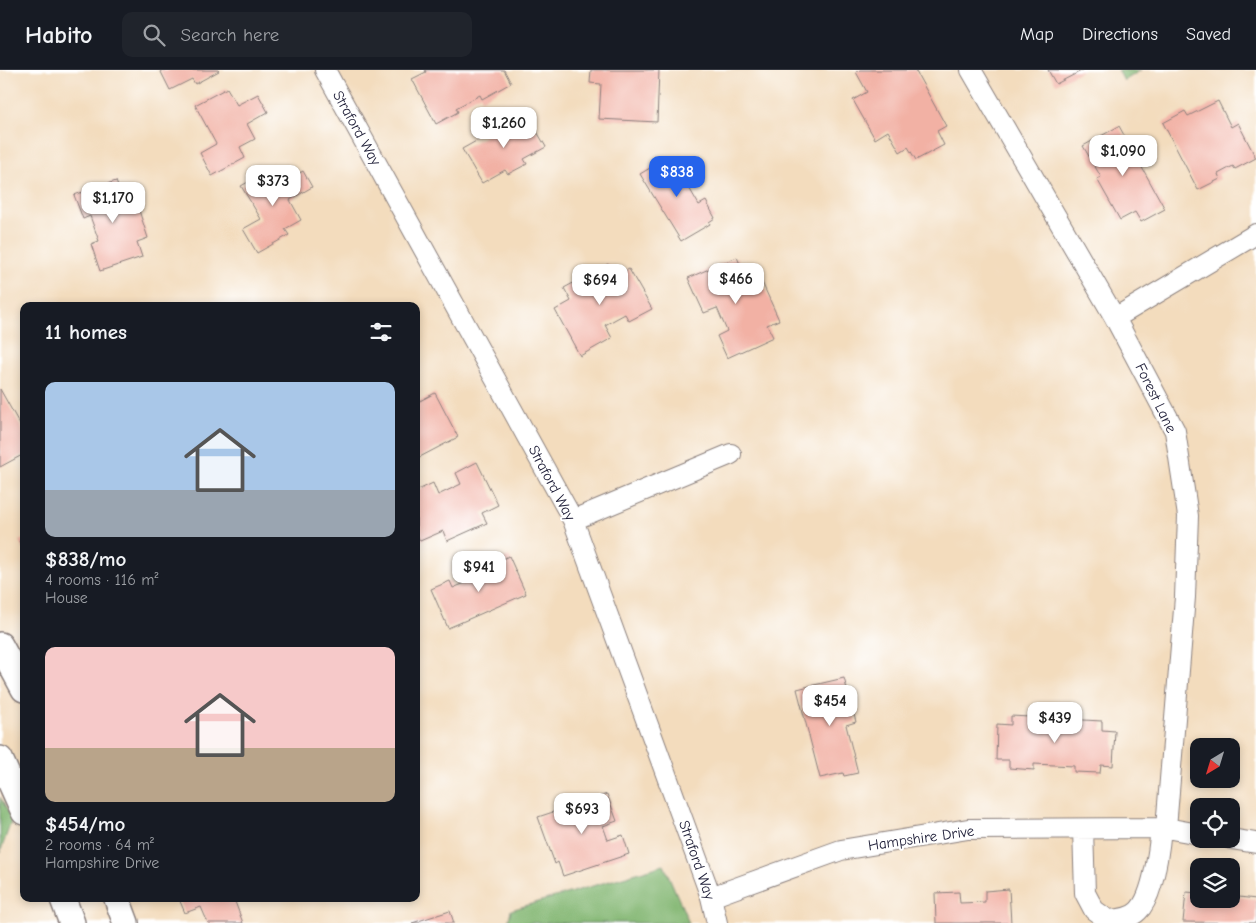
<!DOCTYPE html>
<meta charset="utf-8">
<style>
body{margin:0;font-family:"Comic Neue",sans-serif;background:#20242c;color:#f1f3f6;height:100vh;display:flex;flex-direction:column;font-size:19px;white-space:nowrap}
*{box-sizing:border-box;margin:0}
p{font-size:16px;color:#9ea1a6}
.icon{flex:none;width:28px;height:28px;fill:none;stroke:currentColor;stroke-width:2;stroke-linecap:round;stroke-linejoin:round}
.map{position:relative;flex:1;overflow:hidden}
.drawer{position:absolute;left:20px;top:232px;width:400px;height:600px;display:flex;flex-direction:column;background:#171b24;border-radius:10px;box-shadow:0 2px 8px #0003}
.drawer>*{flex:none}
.needle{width:32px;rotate:218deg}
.tools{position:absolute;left:1190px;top:668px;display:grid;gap:10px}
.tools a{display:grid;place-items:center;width:50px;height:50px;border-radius:10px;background:#171b24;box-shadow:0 2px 8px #0003;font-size:25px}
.price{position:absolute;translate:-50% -42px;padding:0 11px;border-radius:10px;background:#fff;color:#222;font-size:16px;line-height:32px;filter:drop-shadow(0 1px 2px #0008)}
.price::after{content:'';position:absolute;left:50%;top:30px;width:15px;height:11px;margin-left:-8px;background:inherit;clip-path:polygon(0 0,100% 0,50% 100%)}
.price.on{background:#2563eb;color:#fff}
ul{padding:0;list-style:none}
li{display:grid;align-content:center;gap:10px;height:265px;padding:0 25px}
li span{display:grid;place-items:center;height:155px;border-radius:10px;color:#555}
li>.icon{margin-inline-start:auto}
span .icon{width:90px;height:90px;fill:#fffc;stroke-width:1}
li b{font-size:21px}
h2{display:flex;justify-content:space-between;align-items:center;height:60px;padding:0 25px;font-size:21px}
header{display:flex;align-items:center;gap:30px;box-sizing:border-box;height:70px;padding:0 25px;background:#171b24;border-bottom:1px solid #363941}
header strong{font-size:24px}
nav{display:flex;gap:28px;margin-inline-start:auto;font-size:18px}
.search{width:350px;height:45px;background:#20242c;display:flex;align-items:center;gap:12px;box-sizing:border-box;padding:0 18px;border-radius:10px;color:#9ea1a6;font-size:19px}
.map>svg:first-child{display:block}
</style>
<header>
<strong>Habito</strong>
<div class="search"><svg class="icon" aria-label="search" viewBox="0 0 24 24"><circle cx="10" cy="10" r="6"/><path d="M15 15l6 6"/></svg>Search here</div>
<nav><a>Map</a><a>Directions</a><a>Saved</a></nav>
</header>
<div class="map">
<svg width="1256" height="853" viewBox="0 0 1256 853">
<rect width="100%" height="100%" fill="#fff"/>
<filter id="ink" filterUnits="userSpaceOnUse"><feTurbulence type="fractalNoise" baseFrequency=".02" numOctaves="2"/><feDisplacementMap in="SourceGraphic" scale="10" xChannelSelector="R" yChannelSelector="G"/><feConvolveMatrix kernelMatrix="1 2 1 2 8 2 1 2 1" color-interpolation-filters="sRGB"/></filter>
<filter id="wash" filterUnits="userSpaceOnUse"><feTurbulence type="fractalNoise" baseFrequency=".0096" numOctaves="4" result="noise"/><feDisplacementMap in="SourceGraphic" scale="20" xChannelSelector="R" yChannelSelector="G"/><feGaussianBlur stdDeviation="1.12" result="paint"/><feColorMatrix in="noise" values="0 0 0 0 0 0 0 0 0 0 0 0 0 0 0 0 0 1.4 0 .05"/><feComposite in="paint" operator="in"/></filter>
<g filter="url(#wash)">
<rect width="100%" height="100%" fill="#f3dcbd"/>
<path fill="#85b874" stroke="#546d58" d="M1118,0H1141L1124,11Z
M0,727L12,749L0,783Z
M664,795L689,853H508L511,840Z"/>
<g id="blocks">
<path fill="#f2b1a4" d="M160,0H218L219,1L195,14L192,9L170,20Z
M425,0H504L511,13L482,29L480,25L456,38L458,42L436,54L412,9L426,2Z
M591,0H659L657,52L599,49L601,14L590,13Z
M860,0H915L946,56L937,61L944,75L916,90L908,77L900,82L888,61L875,69L853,30L867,22L856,2Z
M1048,0H1083L1056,14Z
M227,18L237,35L258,24L268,42L247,54L255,69L240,77L245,88L212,106L200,83L216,74L195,35Z
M1218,31L1231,57L1238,53L1256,88L1235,99L1233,96L1218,104L1220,109L1198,120L1163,53L1185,41L1188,46Z
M526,43L546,77L524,89L527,94L508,104L505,100L482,113L462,79Z
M1119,56L1165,139L1141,152L1135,142L1120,150L1097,109L1101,107L1083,76Z
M670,86L673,91L679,88L689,106L684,109L699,135L706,131L715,148L709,152L710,154L681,171L640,104Z
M271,99L280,114L303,101L312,117L290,130L301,150L285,159L289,165L257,183L243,159L261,149L241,116Z
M116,111L121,125L133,122L148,168L137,172L142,187L100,201L91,174L99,171L90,146L83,149L74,125Z
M737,187L744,204L756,199L779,250L767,255L773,267L727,288L717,266L727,261L717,238L704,243L688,208Z
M608,194L614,207L629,199L652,239L629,251L625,244L605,255L612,268L580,286L555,240L571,231L564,218Z
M0,319L24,362V384L0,397Z
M435,323L458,367L416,389V333Z
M477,392L498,435L482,443L487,453L447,471L443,461L420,471L416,463V421L433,413L438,425L461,414L456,403Z
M24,469V480L19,471Z
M509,486L526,524L448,558L431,519L450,511L453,518L484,505L481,498Z
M844,608L856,652L846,655L858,703L844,706L843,703L820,708L797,619Z
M1011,646L1102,651V660L1115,661L1113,696L1101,695L1100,703L1074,702V696L1034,694V700L1009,698V690H996L997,654L1011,655Z
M607,724L617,751L603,756L608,770L623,765L629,784L563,806L558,792L555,794L538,747Z
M1009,819L1011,853H936L935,823L959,822L960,833L985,832V821Z
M1186,822L1199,823V829H1231V826L1256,829V853L1183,852Z
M179,829H234L243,853H208L201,837L185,843Z
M450,841L454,853H412Z"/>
</g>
</g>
<g filter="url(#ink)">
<use href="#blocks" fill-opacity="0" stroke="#8a7f7c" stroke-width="1"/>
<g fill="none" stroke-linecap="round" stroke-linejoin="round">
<defs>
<path id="minor" d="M325,0L573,450L711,827L717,853
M971,0L1115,248L1175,361L1188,446L1185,527L1166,758
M1115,248L1256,164
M573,450L731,384
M1083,759L1085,823L1094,840L1108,850C1118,849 1130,849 1138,841C1153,827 1159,780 1161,758
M1231,769L1256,773
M711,827L841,780L968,759L1166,758L1199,764"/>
<path id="tertiary" d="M0,575L24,619
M0,689L24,742
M63,829L72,853
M117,829L126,853"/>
</defs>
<use href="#minor" stroke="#8a7f7c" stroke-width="22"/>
<use href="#tertiary" stroke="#8a7f7c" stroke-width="28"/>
<use href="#minor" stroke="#fff" stroke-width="20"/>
<use href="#tertiary" stroke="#fff" stroke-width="25"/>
</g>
</g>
<g text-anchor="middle" stroke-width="4" stroke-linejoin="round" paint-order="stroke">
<g font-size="15" fill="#22223b" stroke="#fff">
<text transform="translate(357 58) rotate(61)" y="5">Straford Way</text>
<text transform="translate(1156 328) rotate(64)" y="5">Forest Lane</text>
<text transform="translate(552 413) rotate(62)" y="5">Straford Way</text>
<text transform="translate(921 768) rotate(-8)" y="5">Hampshire Drive</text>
<text transform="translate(697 790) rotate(71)" y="5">Straford Way</text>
</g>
</g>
</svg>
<div class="tools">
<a><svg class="needle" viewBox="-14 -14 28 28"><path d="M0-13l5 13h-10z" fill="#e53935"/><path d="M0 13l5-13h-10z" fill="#9ea1a6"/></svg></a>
<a><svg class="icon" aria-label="locate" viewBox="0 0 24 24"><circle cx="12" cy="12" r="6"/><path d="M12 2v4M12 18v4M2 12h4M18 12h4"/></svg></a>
<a><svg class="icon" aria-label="layers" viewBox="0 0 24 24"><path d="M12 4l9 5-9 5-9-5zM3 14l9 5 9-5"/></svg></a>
</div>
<b class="price" style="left:504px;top:79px">$1,260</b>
<b class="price" style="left:1123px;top:107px">$1,090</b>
<b class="price on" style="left:677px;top:128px">$838</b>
<b class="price" style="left:273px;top:137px">$373</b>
<b class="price" style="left:113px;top:154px">$1,170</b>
<b class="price" style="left:736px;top:235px">$466</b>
<b class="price" style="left:600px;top:236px">$694</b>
<b class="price" style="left:479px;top:523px">$941</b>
<b class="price" style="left:830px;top:657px">$454</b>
<b class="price" style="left:1055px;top:674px">$439</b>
<b class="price" style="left:582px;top:765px">$693</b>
<section class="drawer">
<h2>11 homes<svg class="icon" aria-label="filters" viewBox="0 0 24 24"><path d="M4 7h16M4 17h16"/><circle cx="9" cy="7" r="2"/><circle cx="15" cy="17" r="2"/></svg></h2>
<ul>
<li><span style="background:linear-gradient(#a9c7e8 70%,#9aa5b1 0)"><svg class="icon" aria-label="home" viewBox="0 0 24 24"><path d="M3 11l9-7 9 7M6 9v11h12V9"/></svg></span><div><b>$838/mo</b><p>4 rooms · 116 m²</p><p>House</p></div></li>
<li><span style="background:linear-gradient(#f6c9c9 65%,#b9a48a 0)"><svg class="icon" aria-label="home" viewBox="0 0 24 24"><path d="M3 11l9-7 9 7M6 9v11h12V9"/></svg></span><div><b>$454/mo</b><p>2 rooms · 64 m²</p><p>Hampshire Drive</p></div></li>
</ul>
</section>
</div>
